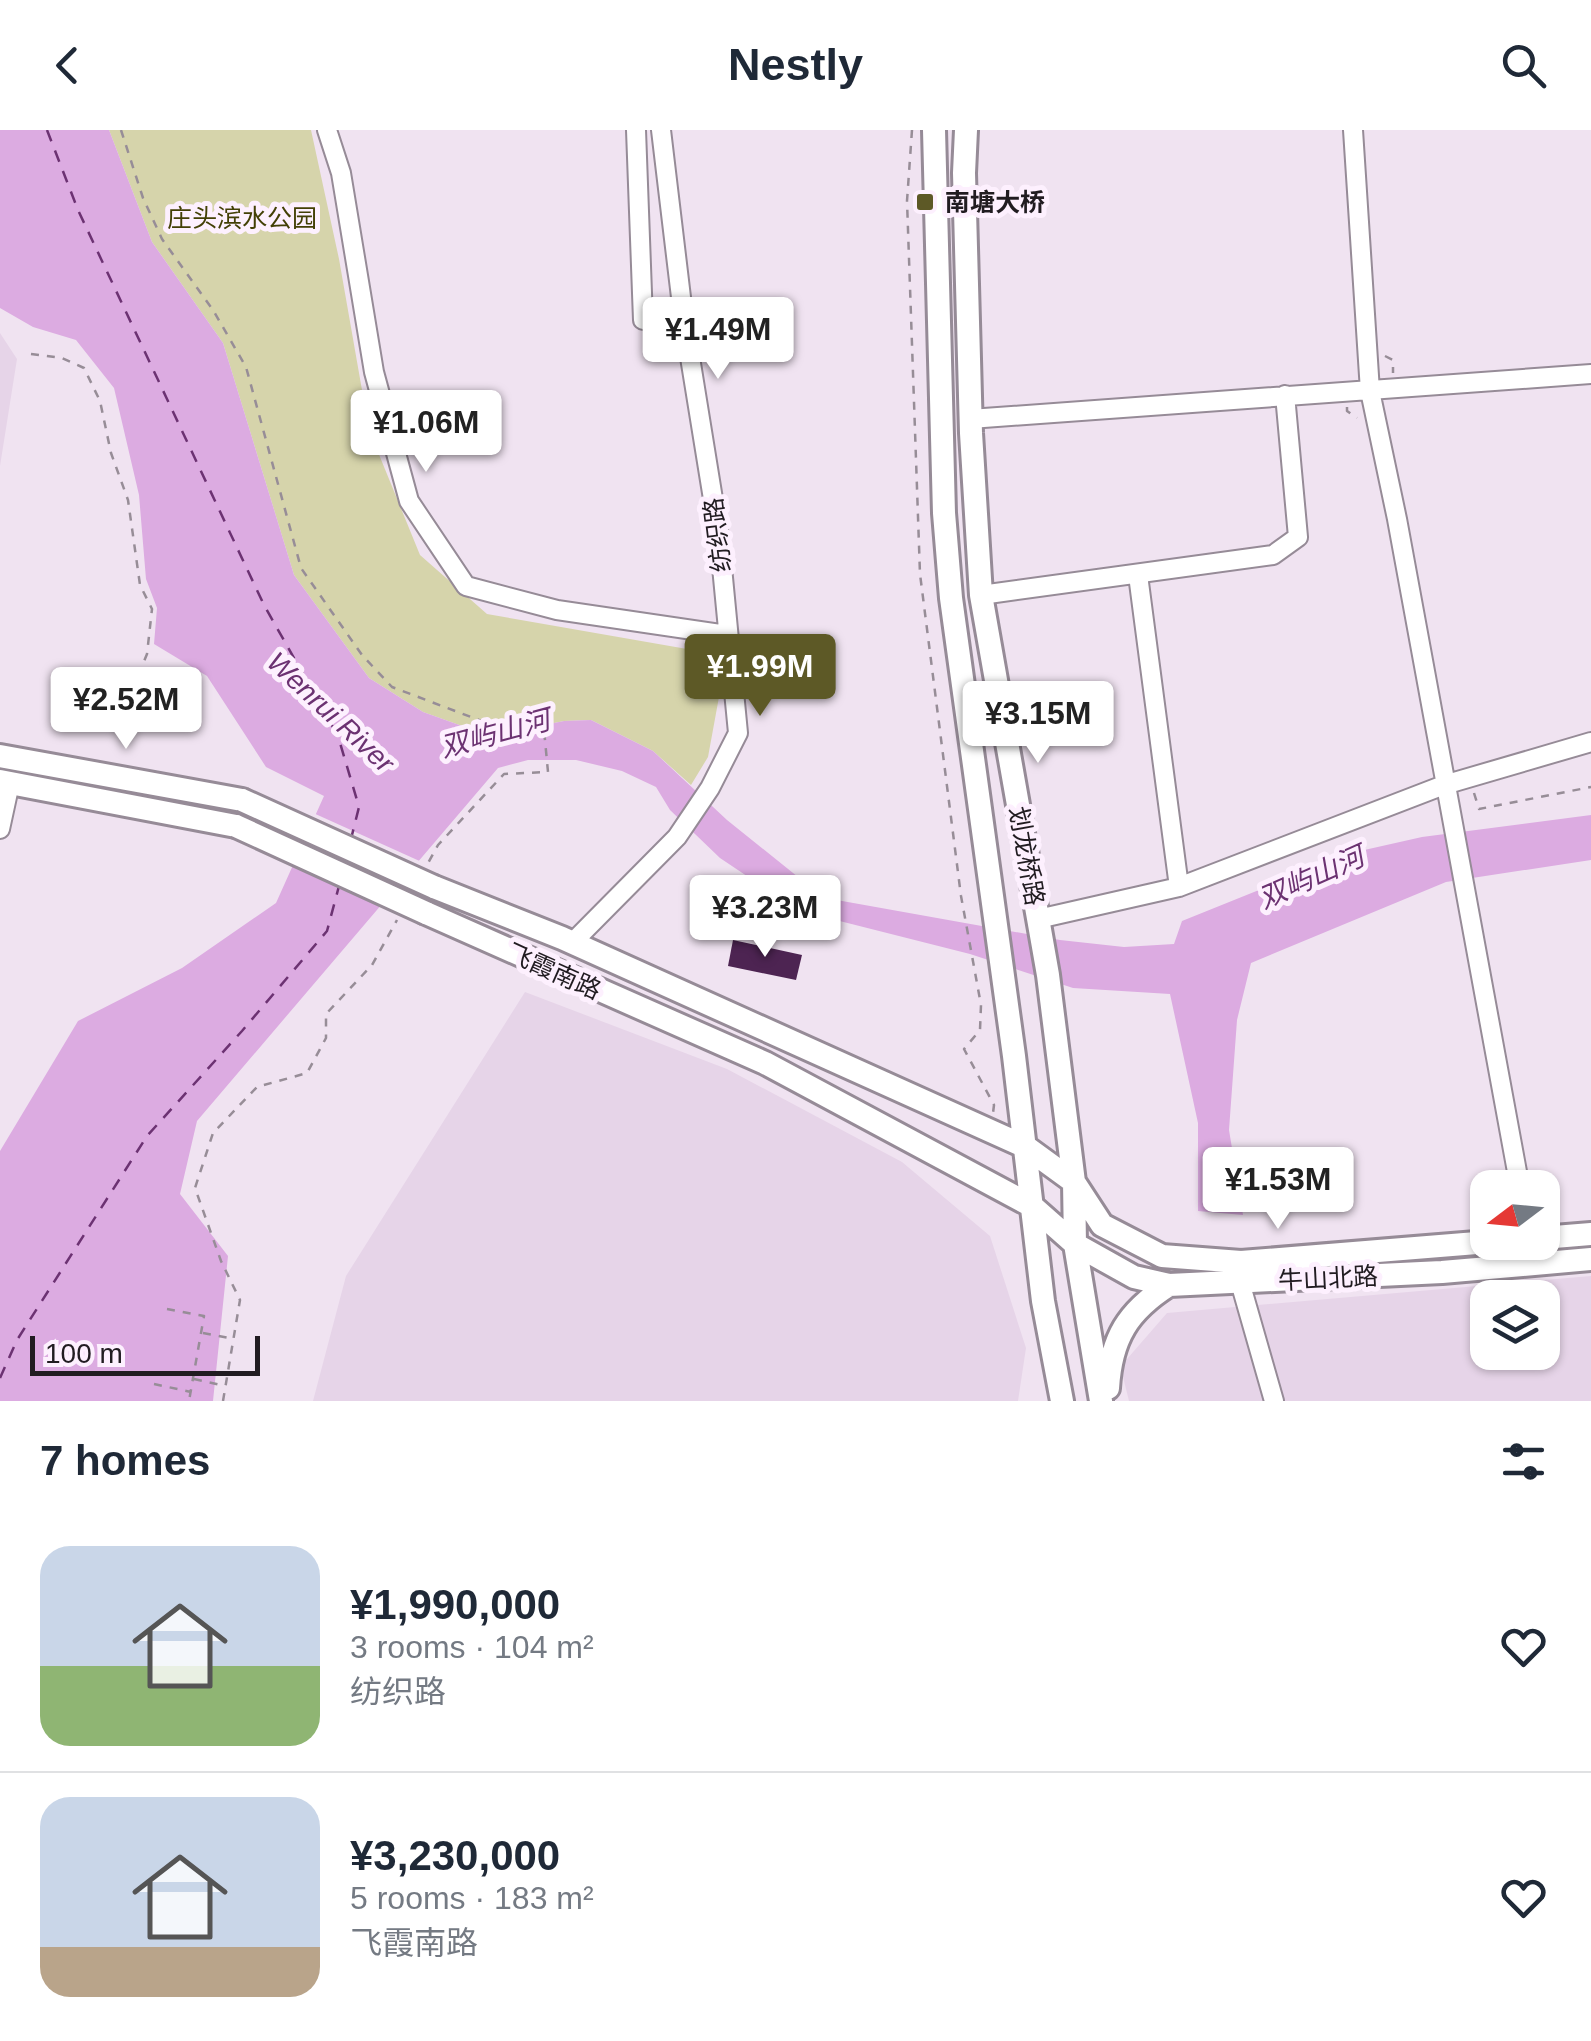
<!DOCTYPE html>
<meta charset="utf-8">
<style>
body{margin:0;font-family:Helvetica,"Noto Sans SC",sans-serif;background:#f6f6f7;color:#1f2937;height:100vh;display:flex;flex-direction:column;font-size:38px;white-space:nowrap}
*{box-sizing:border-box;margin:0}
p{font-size:32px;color:#747a83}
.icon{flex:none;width:55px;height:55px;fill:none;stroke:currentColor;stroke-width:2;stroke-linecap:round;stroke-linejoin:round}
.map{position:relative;height:1271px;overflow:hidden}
.panel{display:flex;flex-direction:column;background:#fff;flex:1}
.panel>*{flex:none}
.needle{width:65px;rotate:254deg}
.tools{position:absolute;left:1470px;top:1040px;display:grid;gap:20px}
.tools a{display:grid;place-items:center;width:90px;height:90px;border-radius:20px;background:#fff;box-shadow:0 2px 8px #0004;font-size:50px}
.scale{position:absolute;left:30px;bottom:25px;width:230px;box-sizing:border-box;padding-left:10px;border:5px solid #211c21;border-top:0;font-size:28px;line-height:35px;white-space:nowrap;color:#211c21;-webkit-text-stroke:8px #fdf0fe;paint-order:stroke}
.price{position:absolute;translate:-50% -85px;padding:0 22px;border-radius:10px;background:#fff;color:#222;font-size:32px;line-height:65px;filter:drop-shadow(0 2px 5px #0008)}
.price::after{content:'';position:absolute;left:50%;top:60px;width:30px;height:22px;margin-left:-15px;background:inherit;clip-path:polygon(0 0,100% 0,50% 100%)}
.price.on{background:#5d5926;color:#fff}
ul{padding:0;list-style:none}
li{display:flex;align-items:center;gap:30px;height:250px;padding:0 40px}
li+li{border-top:2px solid #e0e1e3}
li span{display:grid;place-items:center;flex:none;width:280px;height:200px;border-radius:30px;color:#555}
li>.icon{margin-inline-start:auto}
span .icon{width:120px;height:120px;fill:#fffc;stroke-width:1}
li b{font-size:42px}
h2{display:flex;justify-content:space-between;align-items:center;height:120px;padding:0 40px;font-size:42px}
header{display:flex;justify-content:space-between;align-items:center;height:130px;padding:0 40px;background:#fff;font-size:45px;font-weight:800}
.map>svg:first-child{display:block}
</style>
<header><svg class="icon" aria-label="back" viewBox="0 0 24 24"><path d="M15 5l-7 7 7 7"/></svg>Nestly<svg class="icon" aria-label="search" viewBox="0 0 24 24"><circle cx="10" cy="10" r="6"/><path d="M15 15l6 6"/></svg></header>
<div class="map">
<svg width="1591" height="1271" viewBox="0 0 1591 1271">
<rect width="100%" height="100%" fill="#f0e3f1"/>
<path fill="#e6d4e8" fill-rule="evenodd" d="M0,203L17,229L0,336Z
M525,862L727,939L902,1032L990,1106L1026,1218L1018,1271H313L346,1146Z
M1591,1146V1271H1129L1119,1231L1127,1229L1167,1183ZM1488,1168H1542V1222H1488Z"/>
<path fill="#d6d4ab" d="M109,0H311L339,129L369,300L420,425L487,484L687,519L721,556L708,627L691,655L653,621L591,590L564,591L490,606L423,582L369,548L294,445L223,213L152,112Z"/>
<path fill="#dcabe1" d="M0,0H109L152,112L223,213L294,445L369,548L423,582L490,606L564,591L591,590L653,621L727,690L798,747L831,769L1060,810L1124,817L1174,814L1182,791L1351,723L1422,707L1591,685V730L1446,752L1251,833L1237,890L1229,1000L1243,1085L1198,1081V993L1170,864L1073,858L970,824L812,784L787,773L720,728L670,680L656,657L622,641L576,630H528L498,638L197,991L180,1064L228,1126L213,1271H0V1021L78,891L182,838L276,773L324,666L266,637L207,546L154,514L157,478L146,449L139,365L114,258L76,210L33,197L0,178Z"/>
<path fill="#f0e3f1" d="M311,682L424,733L386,777L288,734Z"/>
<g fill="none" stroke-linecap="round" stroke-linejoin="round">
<path stroke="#6c3272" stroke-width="2.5" stroke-dasharray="12 10" stroke-linecap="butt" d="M47,0L78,80L264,475L338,606L359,677L351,709
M0,1248L17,1210L147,1006L242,901L327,801L339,756"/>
</g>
<path fill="#4d2452" d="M733,810L802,825L796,850L728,836Z"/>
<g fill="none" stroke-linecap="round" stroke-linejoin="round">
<defs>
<path id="minor" d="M327,0L341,43L374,242L409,371L466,456L557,480L727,505
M636,0L643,190L683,184
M1353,0L1370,261L1397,389L1520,1058
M970,289L1591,244
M1138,445L1179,757
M981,465L1273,425L1298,407L1285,265
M0,699L10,653
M1038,789L1179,757L1444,655L1591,612
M572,813L677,707L710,658L738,603L719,406L683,184L661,0
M1240,1152L1274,1271"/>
<path id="major" d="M934,0L944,383L951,468L1014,926L1043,1171L1062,1271
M966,0L964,43L971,303L981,465L1048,845L1074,1052L1075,1114L1101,1271
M0,626L242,670
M0,651L236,696
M434,757L562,808L1026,1017L1074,1052L1102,1095L1162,1126L1241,1132L1489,1112
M426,783L765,933L1032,1076L1075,1114L1134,1147L1169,1155L1442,1142L1591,1129
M1542,1108L1591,1104
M1108,1258C1111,1208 1128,1181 1169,1155"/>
</defs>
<use href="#minor" stroke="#968b97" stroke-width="22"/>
<use href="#major" stroke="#968b97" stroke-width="28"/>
<path stroke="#978d97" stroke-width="2.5" stroke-dasharray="8 8" stroke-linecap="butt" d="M121,0L143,68L162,109L213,180L246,237L301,438L362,525L392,557L492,595L543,589L548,642L504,644L438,715L427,735
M912,0L907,71L920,444L961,766L981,875L980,900L964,919L994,975L993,983
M31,224L62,228L84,238L100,271L111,323L128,370L140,455L152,479L147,524L132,561L147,582L148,599
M1385,226L1393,230V243
M1347,277V281L1357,288
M1474,663L1479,679L1591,657
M167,1179L204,1186L189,1271
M203,1203L229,1208
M194,1249L221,1255
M154,1254L191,1262
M223,1271L240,1170L221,1131L195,1058L213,1003L257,957L307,943L326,908V884L372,835L397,790"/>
<use href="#minor" stroke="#fff" stroke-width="18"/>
<use href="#major" stroke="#fff" stroke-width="22"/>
<defs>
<path id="major-bridge" d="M242,670L434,757
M236,696L426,783"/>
</defs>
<use href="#major-bridge" stroke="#968b97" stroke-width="28" stroke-linecap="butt"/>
<use href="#major-bridge" stroke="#fff" stroke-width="22"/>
</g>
<rect fill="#5d5926" stroke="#fdf0fe" stroke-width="4" x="915" y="62" width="20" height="20" rx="5"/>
<g text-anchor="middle" stroke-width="10" stroke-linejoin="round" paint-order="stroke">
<g font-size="25" font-weight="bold" fill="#211c21" stroke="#fdf0fe" text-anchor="start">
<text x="945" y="81">南塘大桥</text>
</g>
<g font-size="25" fill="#434006" stroke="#fdf0fe">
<text x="242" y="97">庄头滨水公园</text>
</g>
<g font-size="25" fill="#211c21" stroke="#fdf0fe">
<text transform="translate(717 405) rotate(-97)" y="9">纺织路</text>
<text transform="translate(1027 726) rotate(80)" y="9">划龙桥路</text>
<text transform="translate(554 841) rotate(24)" y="9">飞霞南路</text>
<text transform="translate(1328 1148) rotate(-3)" y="9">牛山北路</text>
</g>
<g font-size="28" font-style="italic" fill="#6c3272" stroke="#fdf0fe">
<text transform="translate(331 582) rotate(43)" y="10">Wenrui River</text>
<text transform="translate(495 603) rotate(-15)" y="10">双屿山河</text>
<text transform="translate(1311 747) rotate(-24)" y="10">双屿山河</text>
</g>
</g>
</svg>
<div class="tools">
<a><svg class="needle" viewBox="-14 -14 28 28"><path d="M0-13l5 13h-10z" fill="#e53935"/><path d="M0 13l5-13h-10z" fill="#747a83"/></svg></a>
<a><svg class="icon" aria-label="layers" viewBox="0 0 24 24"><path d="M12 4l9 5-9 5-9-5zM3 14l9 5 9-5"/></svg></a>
</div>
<div class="scale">100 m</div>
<b class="price" style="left:718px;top:252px">¥1.49M</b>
<b class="price" style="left:426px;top:345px">¥1.06M</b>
<b class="price on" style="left:760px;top:589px">¥1.99M</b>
<b class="price" style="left:126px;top:622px">¥2.52M</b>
<b class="price" style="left:1038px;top:636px">¥3.15M</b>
<b class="price" style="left:765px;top:830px">¥3.23M</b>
<b class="price" style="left:1278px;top:1102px">¥1.53M</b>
</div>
<section class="panel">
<h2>7 homes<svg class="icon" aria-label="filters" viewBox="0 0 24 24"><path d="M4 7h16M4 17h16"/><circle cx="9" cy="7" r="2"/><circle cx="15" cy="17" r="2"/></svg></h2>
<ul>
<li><span style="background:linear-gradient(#c9d6e8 60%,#8fb573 0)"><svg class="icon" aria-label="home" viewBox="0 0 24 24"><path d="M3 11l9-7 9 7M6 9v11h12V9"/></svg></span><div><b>¥1,990,000</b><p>3 rooms · 104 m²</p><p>纺织路</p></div><svg class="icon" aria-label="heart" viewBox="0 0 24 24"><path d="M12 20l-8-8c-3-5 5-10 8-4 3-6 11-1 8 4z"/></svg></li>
<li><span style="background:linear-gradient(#c9d6e8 75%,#b9a48a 0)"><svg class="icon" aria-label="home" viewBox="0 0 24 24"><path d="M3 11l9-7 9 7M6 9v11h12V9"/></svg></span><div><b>¥3,230,000</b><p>5 rooms · 183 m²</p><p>飞霞南路</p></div><svg class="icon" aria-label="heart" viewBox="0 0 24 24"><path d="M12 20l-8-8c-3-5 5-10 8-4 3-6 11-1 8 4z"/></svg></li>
</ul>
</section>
